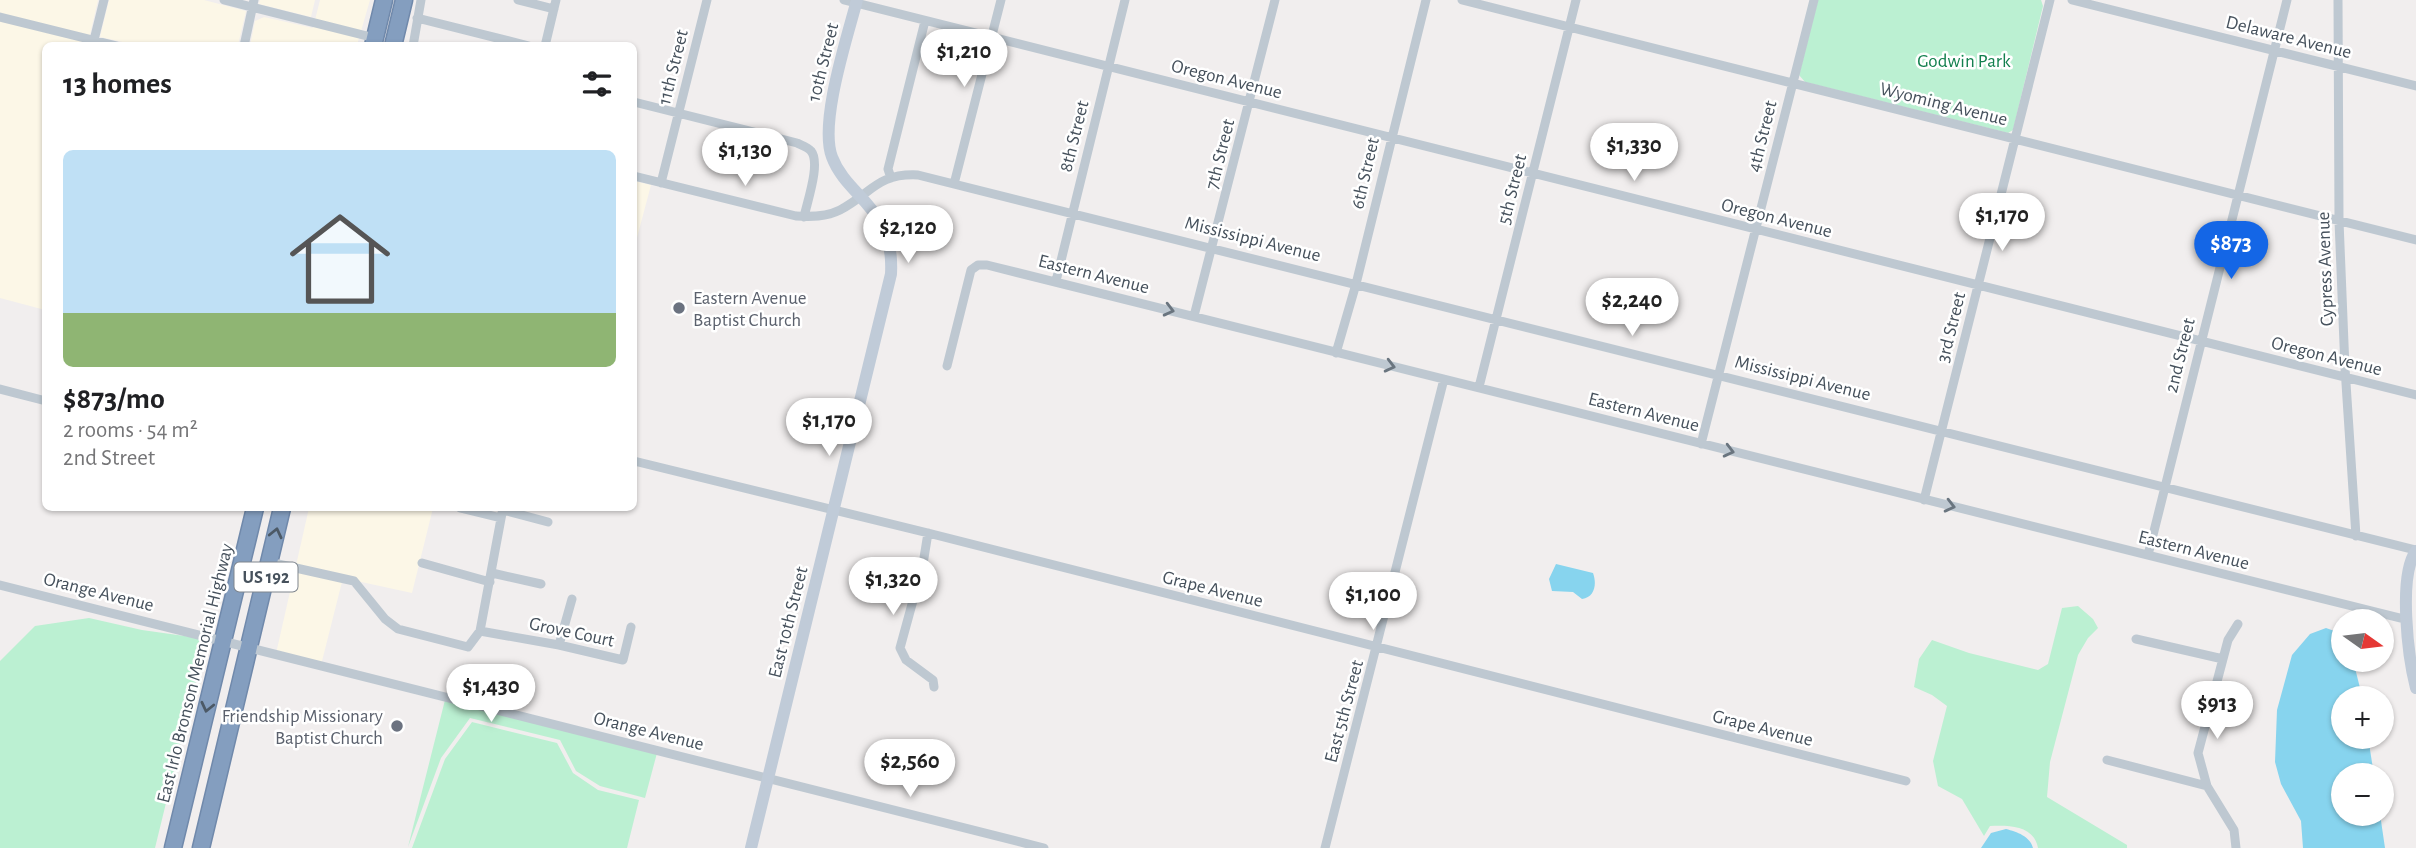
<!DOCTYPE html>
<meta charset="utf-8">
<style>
body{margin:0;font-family:"Alegreya Sans",sans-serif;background:#f6f6f6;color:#202124;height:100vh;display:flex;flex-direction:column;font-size:26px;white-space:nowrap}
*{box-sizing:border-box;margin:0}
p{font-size:23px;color:#757577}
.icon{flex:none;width:38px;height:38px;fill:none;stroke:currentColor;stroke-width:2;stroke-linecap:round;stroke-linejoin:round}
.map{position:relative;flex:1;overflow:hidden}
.drawer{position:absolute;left:42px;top:42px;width:595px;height:469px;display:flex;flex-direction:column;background:#fff;border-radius:10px;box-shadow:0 2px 5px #0004}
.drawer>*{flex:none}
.needle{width:46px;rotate:104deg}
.controls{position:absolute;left:2331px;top:609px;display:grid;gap:14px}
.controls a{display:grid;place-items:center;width:63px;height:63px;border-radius:50%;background:#fff;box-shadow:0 2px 5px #0004;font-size:35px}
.price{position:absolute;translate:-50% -60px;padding:0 16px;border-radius:24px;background:#fff;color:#222;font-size:23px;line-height:46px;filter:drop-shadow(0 2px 4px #0008)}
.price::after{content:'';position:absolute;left:50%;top:42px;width:21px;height:16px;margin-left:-10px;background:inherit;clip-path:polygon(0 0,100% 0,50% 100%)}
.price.current{background:#1466e6;color:#fff}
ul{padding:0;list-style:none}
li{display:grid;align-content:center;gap:14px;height:371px;padding:0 21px}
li+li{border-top:2px solid #e0e0e0}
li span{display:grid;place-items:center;height:217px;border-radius:10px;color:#555}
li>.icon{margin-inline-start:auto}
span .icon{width:126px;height:126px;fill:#fffc;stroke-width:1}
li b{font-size:30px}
h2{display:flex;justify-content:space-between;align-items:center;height:84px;padding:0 21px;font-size:30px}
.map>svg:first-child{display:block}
</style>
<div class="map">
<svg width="2416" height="848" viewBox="0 0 2416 848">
<rect width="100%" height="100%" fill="#f1eeee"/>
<path fill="#fcf7e7" d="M0,0H98L88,43L96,45L46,46L45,310L0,298Z
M109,0H204L246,11L238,45H136L100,37Z
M260,0H315L311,17L259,4Z
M320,0H370L357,45L250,46L255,21L264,17L313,28Z
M634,181L651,185L634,249Z
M309,508H433L412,593L343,578L320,669L275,658Z"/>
<path fill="#bbf0d2" d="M1818,0H2041L2043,6L2013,130L2008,133L1805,82L1799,75Z
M2078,606L2093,619L2098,628L2088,638L2078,655L2050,762L2047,797L2127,845V848H2038C2034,825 2008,825 1990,826L1984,836L1962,799L1938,786L1933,761L1947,706L1932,695L1914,687L1919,659L1932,640L1969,653L2038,670L2048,664L2062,608Z
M89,618L142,630L206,639L155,848H0V661L35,626Z
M445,700L657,753L645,798L600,786L576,771L560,740L470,718L441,758L408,847Z
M472,722L557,743L573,773L598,790L639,800L627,848H412L445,759Z"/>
<path fill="#87d4ee" d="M1556,564L1593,573C1597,584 1595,597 1582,599L1573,592L1552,591L1549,579Z
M2326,628L2343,634V660H2353L2362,696L2363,698H2343V737H2368L2374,775H2343V814H2380L2385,848H2303L2301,821L2281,784L2275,762L2277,710L2292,655L2310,634Z
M2006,829C2017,832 2030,836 2033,848H1981L1991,833Z"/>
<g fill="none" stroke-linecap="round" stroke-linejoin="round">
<defs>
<path id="highway" d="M373,46L384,0
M393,46L404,0
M173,848L255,508
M201,848L282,508"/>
</defs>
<use href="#highway" stroke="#7089ab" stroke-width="19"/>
<path stroke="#bec8d1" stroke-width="9" d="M224,0L375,38
M518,0L554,9
M844,0L2416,395
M1462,0L2416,240
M2072,0L2416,86
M2338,0L2339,221L2345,368L2356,536
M0,17L117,46
M417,18L529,46
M94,40L104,0
M244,46L254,0
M413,46L421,0
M545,46L556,0
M634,102L797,143C801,145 808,147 811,151C821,163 807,202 804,217
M634,176L796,216C811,217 826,217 840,210C871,194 877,173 918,175L2415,550
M891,178L888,169L925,21
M661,183L707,0
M954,184L1001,0
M1056,281L1125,0
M1194,316L1275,0
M1336,353L1356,284L1426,0
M947,366L971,270L978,265H987L2400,618L2406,617
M1479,387L1576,0
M0,389L46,401
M1701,444L1814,0
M634,461L928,533L1906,781
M1924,500L2050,0
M460,508L501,518
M503,510L548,522
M928,533L923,564L900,648L906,660L933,680L934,687
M2148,555L2287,0
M269,562L354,581L385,619L398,629L468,647L480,631L503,508
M422,563L490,582
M492,573L541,584
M0,585L1044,848
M480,631L559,645L623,660L631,627
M2136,639L2223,659
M559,645L572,599
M2107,760L2207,786
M1325,848L1444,379
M2236,848L2234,830L2207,786L2198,753L2228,640L2238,624"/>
<path stroke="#c0cbd8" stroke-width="12" d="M2416,551C2398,576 2408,657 2416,688
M751,848L891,274C892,255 890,238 880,222C867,198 842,184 832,157C819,123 847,38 857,0"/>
<use href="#highway" stroke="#849ebf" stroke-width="16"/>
</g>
<defs><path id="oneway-chevron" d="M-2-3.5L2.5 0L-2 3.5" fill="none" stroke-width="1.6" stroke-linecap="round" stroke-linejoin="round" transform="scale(1.75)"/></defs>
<g stroke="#6a757f">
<use href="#oneway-chevron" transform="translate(1169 310) rotate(14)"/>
<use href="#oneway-chevron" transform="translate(1390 366) rotate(14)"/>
<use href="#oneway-chevron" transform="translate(1729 451) rotate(14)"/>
<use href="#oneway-chevron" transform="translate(1950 506) rotate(14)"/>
</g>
<g stroke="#4c5966">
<use href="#oneway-chevron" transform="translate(276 533) rotate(-77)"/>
<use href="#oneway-chevron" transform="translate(207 707) rotate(103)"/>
</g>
<g fill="#6b7280" stroke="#fff" stroke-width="2.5">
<circle cx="679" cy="308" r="7"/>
<circle cx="397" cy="726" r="7"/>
</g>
<g text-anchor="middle" stroke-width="5" stroke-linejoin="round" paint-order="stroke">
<rect fill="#fff" stroke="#7e858d" stroke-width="2" x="234.5" y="562.5" width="63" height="29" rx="5"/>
<g font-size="18" font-weight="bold" fill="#46515c">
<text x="266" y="583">US 192</text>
</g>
<g font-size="19" fill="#46515c" stroke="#fff">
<text transform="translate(2289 36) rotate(14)" y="7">Delaware Avenue</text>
<text transform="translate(822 62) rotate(-76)" y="7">10th Street</text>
<text transform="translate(672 67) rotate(-76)" y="7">11th Street</text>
<text transform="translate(1227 78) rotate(14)" y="7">Oregon Avenue</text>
<text transform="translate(1944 103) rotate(14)" y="7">Wyoming Avenue</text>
<text transform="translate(1073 136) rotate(-76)" y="7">8th Street</text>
<text transform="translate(1761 136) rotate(-76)" y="7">4th Street</text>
<text transform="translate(1219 154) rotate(-76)" y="7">7th Street</text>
<text transform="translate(1364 173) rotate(-77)" y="7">6th Street</text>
<text transform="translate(1511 189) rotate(-76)" y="7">5th Street</text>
<text transform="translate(1777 217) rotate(14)" y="7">Oregon Avenue</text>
<text transform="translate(1253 238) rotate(14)" y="7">Mississippi Avenue</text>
<text transform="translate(2324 269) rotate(-92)" y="7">Cypress Avenue</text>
<text transform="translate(1094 273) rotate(14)" y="7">Eastern Avenue</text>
<text transform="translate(1950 327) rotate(-76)" y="7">3rd Street</text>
<text transform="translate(2179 355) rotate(-76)" y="7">2nd Street</text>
<text transform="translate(2327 355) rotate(14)" y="7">Oregon Avenue</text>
<text transform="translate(1803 377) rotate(14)" y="7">Mississippi Avenue</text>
<text transform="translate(1644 411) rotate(14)" y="7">Eastern Avenue</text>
<text transform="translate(2194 549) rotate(14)" y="7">Eastern Avenue</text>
<text transform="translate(1213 588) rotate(14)" y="7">Grape Avenue</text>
<text transform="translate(99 591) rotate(14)" y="7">Orange Avenue</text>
<text transform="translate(787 622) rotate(-76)" y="7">East 10th Street</text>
<text transform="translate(572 631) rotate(12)" y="7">Grove Court</text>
<text transform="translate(194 673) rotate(-76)" y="7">East Irlo Bronson Memorial Highway</text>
<text transform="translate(1343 711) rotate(-75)" y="7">East 5th Street</text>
<text transform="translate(1763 727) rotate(14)" y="7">Grape Avenue</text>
<text transform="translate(649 730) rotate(14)" y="7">Orange Avenue</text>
</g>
<g font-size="19" fill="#14804f" stroke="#fff">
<text x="1964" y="67">Godwin Park</text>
</g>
<g font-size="19" fill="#5b616d" stroke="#fff" text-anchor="start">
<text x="693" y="304">Eastern Avenue<tspan x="693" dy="22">Baptist Church</tspan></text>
<text x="383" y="722" text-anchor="end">Friendship Missionary<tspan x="383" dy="22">Baptist Church</tspan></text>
</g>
</g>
</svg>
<div class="controls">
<a><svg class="needle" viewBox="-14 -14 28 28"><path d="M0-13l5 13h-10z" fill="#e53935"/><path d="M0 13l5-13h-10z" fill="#757577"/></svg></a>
<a>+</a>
<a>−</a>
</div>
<b class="price" style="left:964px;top:89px">$1,210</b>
<b class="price" style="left:1634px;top:183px">$1,330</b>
<b class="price" style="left:745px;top:188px">$1,130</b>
<b class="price" style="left:2002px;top:253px">$1,170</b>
<b class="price" style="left:908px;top:265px">$2,120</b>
<b class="price current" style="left:2231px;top:281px">$873</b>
<b class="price" style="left:1632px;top:338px">$2,240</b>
<b class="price" style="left:829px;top:458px">$1,170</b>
<b class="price" style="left:893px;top:617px">$1,320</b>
<b class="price" style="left:1373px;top:632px">$1,100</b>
<b class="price" style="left:491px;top:724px">$1,430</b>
<b class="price" style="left:2217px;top:741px">$913</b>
<b class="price" style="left:910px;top:799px">$2,560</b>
<section class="drawer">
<h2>13 homes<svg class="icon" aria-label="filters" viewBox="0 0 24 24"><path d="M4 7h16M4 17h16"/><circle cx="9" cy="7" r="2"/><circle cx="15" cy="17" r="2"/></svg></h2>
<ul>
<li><span style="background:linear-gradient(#bfe0f5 75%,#8fb573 0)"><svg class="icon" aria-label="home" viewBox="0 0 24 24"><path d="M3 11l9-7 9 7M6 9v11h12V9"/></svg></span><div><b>$873/mo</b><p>2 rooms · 54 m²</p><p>2nd Street</p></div></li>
</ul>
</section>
</div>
